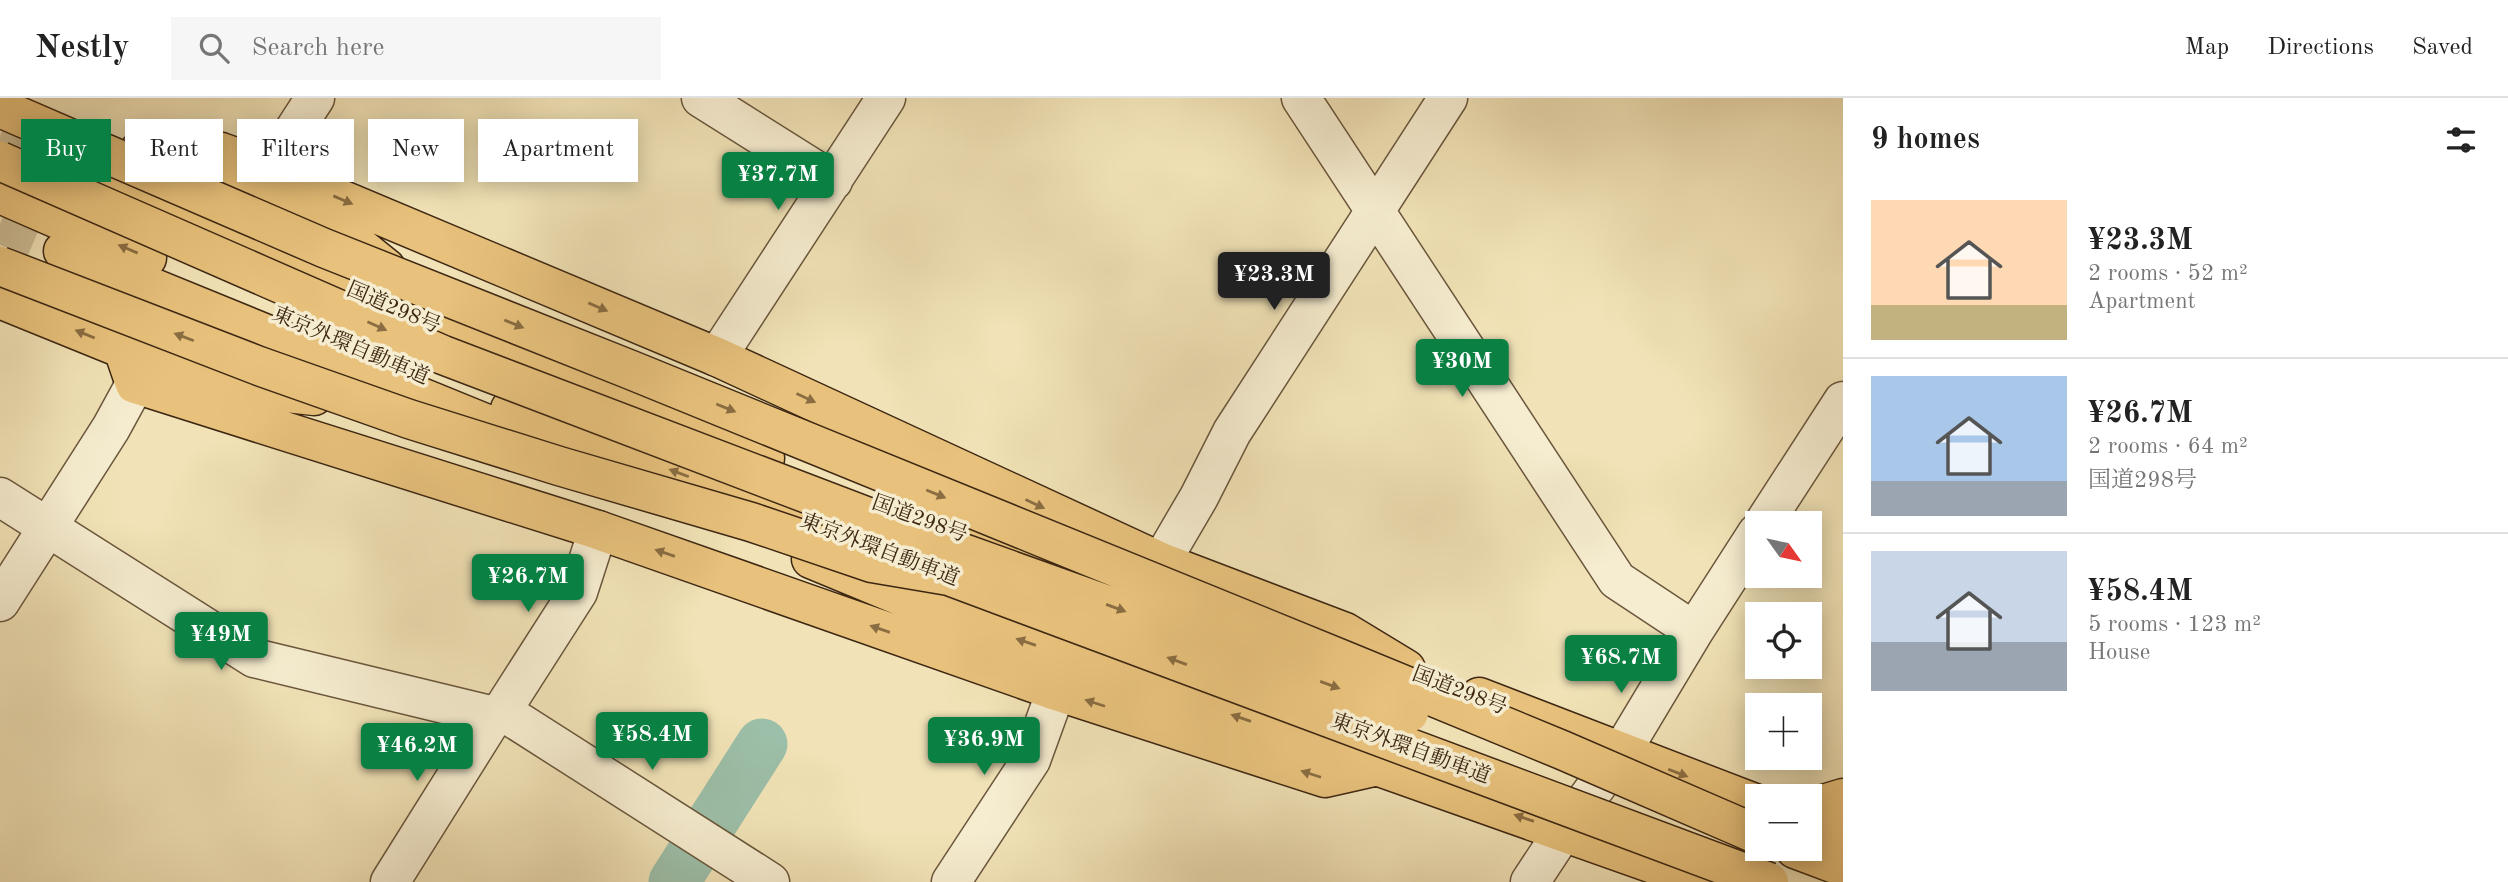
<!DOCTYPE html>
<meta charset="utf-8">
<style>
body{margin:0;font-family:"Old Standard TT","Noto Serif JP",serif;background:#f6f6f6;color:#222;height:100vh;display:flex;flex-direction:column;font-size:26px;white-space:nowrap}
*{box-sizing:border-box;margin:0}
p{font-size:23px;color:#767676}
.icon{flex:none;width:38px;height:38px;fill:none;stroke:currentColor;stroke-width:2;stroke-linecap:round;stroke-linejoin:round}
.map{position:relative;flex:1;overflow:hidden}
.sheet{display:flex;flex-direction:column;background:#fff;width:665px}
.sheet>*{flex:none}
.top-card{position:absolute;left:21px;top:21px;width:665px;height:63px;display:flex;gap:14px}
.needle{width:46px;rotate:123deg}
.fabs{position:absolute;left:1745px;top:413px;display:grid;gap:14px}
.fabs a{display:grid;place-items:center;width:77px;height:77px;border-radius:0px;background:#fff;box-shadow:0 4px 18px #0003;font-size:35px}
.price{position:absolute;translate:-50% -60px;padding:0 16px;border-radius:7px;background:#0b8043;color:#fff;font-size:23px;line-height:46px;filter:drop-shadow(0 2px 4px #0008)}
.price::after{content:'';position:absolute;left:50%;top:42px;width:21px;height:16px;margin-left:-10px;background:inherit;clip-path:polygon(0 0,100% 0,50% 100%)}
.price.on{background:#222;color:#fff}
ul{padding:0;list-style:none}
li{display:flex;align-items:center;gap:21px;height:175px;padding:0 28px}
li+li{border-top:2px solid #e0e0e0}
li span{display:grid;place-items:center;flex:none;width:196px;height:140px;border-radius:0px;color:#555}
li>.icon{margin-inline-start:auto}
span .icon{width:84px;height:84px;fill:#fffc;stroke-width:1}
li b{font-size:30px}
h2{display:flex;justify-content:space-between;align-items:center;height:84px;padding:0 28px;font-size:30px}
.chip{padding:0 24px;border-radius:0px;background:#fff;box-shadow:0 4px 18px #0003;font-size:24px;line-height:63px}
.chip.on{background:#0b8043;color:#fff}
header{display:flex;align-items:center;gap:42px;box-sizing:border-box;height:98px;padding:0 35px;background:#fff;border-bottom:2px solid #e0e0e0}
header strong{font-size:33px}
nav{display:flex;gap:38px;margin-inline-start:auto;font-size:24px}
.search{width:490px;height:63px;background:#f6f6f6;display:flex;align-items:center;gap:18px;box-sizing:border-box;padding:0 24px;border-radius:0px;color:#767676;font-size:26px}
main{display:flex;flex:1;min-height:0}
.map>svg:first-child{display:block}
</style>
<header>
<strong>Nestly</strong>
<div class="search"><svg class="icon" aria-label="search" viewBox="0 0 24 24"><circle cx="10" cy="10" r="6"/><path d="M15 15l6 6"/></svg>Search here</div>
<nav><a>Map</a><a>Directions</a><a>Saved</a></nav>
</header>
<main>
<div class="map">
<svg width="1843" height="784" viewBox="0 0 1843 784">
<rect width="100%" height="100%" fill="#f1e3b7"/>
<filter id="stains"><feTurbulence type="fractalNoise" baseFrequency=".00286" numOctaves="4"/><feColorMatrix values="0 0 0 0 .2 0 0 0 0 .09 0 0 0 0 .02 0 0 0 .5 -.17"/></filter>
<radialGradient id="worn" r=".72"><stop offset=".6" stop-color="#630" stop-opacity="0"/><stop offset="1" stop-color="#630" stop-opacity=".3"/></radialGradient>
<g fill="none" stroke-linecap="round" stroke-linejoin="round">
<path stroke="#9cbfa9" stroke-width="51" d="M674,784L762,646"/>
<path stroke="#cdbd96" stroke-width="38" stroke-dasharray="38 19" stroke-linecap="butt" d="M0,38L102,83
M0,126L63,153"/>
<defs>
<path id="minor" d="M701,0L833,83
M1301,0L1617,482L1694,533
M269,71L315,0
M717,259L886,0
M0,399L254,560L498,619L578,494L598,432
M1764,425L1843,303
M1161,464L1199,399L1232,334L1448,0
M0,504L111,330L135,286
M502,613L770,784
M390,784L494,618
M951,784L1031,662L1056,593
M1530,784L1563,734L1622,653L1694,533L1757,435"/>
<path id="highway" d="M139,53L168,44L221,54L269,71L717,259L1161,464L1345,534L1406,571
M172,65L334,128L386,170
M102,83L485,248L765,360
M0,96L147,160
M63,153L536,346
M0,201L123,251L278,294L314,298
M123,251L135,286L598,432L1056,593L1325,680L1378,668
M510,311L833,433
M938,429L1092,475
M811,461L922,507L1704,784
M1479,599L1757,706
M1810,710L1843,700
M1810,725L1843,736
M1795,751L1843,769"/>
</defs>
<use href="#minor" stroke="#6a563c" stroke-width="41"/>
<use href="#highway" stroke="#3d2713" stroke-width="41"/>
<use href="#minor" stroke="#f6edd0" stroke-width="38"/>
<use href="#highway" stroke="#e8c27c" stroke-width="38"/>
<defs>
<path id="highway-bridge" d="M0,10L324,150L631,272L1346,563L1562,652L1756,736
M0,63L443,257L960,454L1409,615
M0,168L259,268L409,321L559,368L751,424L872,465L949,478L1769,784"/>
</defs>
<use href="#highway-bridge" stroke="#3d2713" stroke-width="41" stroke-linecap="butt"/>
<use href="#highway-bridge" stroke="#e8c27c" stroke-width="38"/>
</g>
<defs><path id="oneway-solid" d="M-6-.8H1V-3.2L6.5 0L1 3.2V.8H-6Z" transform="scale(1.75)"/></defs>
<g fill="#8a6d42">
<use href="#oneway-solid" transform="translate(343 102) rotate(23)"/>
<use href="#oneway-solid" transform="translate(128 151) rotate(-157)"/>
<use href="#oneway-solid" transform="translate(598 209) rotate(23)"/>
<use href="#oneway-solid" transform="translate(514 226) rotate(22)"/>
<use href="#oneway-solid" transform="translate(377 228) rotate(24)"/>
<use href="#oneway-solid" transform="translate(85 236) rotate(-158)"/>
<use href="#oneway-solid" transform="translate(184 239) rotate(-159)"/>
<use href="#oneway-solid" transform="translate(806 300) rotate(25)"/>
<use href="#oneway-solid" transform="translate(726 310) rotate(22)"/>
<use href="#oneway-solid" transform="translate(679 375) rotate(-159)"/>
<use href="#oneway-solid" transform="translate(936 396) rotate(22)"/>
<use href="#oneway-solid" transform="translate(1035 406) rotate(25)"/>
<use href="#oneway-solid" transform="translate(665 455) rotate(-161)"/>
<use href="#oneway-solid" transform="translate(1116 510) rotate(20)"/>
<use href="#oneway-solid" transform="translate(880 531) rotate(-161)"/>
<use href="#oneway-solid" transform="translate(1026 544) rotate(-161)"/>
<use href="#oneway-solid" transform="translate(1177 563) rotate(-160)"/>
<use href="#oneway-solid" transform="translate(1330 587) rotate(20)"/>
<use href="#oneway-solid" transform="translate(1095 605) rotate(-162)"/>
<use href="#oneway-solid" transform="translate(1241 620) rotate(-161)"/>
<use href="#oneway-solid" transform="translate(1678 675) rotate(21)"/>
<use href="#oneway-solid" transform="translate(1311 676) rotate(-162)"/>
<use href="#oneway-solid" transform="translate(1524 720) rotate(-161)"/>
</g>
<g text-anchor="middle" stroke-width="7" stroke-linejoin="round" paint-order="stroke">
<g font-size="21" fill="#3d2713" stroke="#f6edd0">
<text transform="translate(394 209) rotate(23)" y="7">国道298号</text>
<text transform="translate(351 247) rotate(23)" y="7">東京外環自動車道</text>
<text transform="translate(920 420) rotate(20)" y="7">国道298号</text>
<text transform="translate(880 451) rotate(21)" y="7">東京外環自動車道</text>
<text transform="translate(1460 592) rotate(21)" y="7">国道298号</text>
<text transform="translate(1411 650) rotate(20)" y="7">東京外環自動車道</text>
</g>
</g>
<rect width="100%" height="100%" filter="url(#stains)"/>
<rect width="100%" height="100%" fill="url(#worn)"/>
</svg>
<div class="fabs">
<a><svg class="needle" viewBox="-14 -14 28 28"><path d="M0-13l5 13h-10z" fill="#e53935"/><path d="M0 13l5-13h-10z" fill="#767676"/></svg></a>
<a><svg class="icon" aria-label="locate" viewBox="0 0 24 24"><circle cx="12" cy="12" r="6"/><path d="M12 2v4M12 18v4M2 12h4M18 12h4"/></svg></a>
<a>+</a>
<a>−</a>
</div>
<b class="price" style="left:778px;top:114px">¥37.7M</b>
<b class="price on" style="left:1274px;top:214px">¥23.3M</b>
<b class="price" style="left:1462px;top:301px">¥30M</b>
<b class="price" style="left:528px;top:516px">¥26.7M</b>
<b class="price" style="left:221px;top:574px">¥49M</b>
<b class="price" style="left:1621px;top:597px">¥68.7M</b>
<b class="price" style="left:652px;top:674px">¥58.4M</b>
<b class="price" style="left:984px;top:679px">¥36.9M</b>
<b class="price" style="left:417px;top:685px">¥46.2M</b>
<div class="top-card">
<a class="chip on">Buy</a>
<a class="chip">Rent</a>
<a class="chip">Filters</a>
<a class="chip">New</a>
<a class="chip">Apartment</a>
</div>
</div>
<section class="sheet">
<h2>9 homes<svg class="icon" aria-label="filters" viewBox="0 0 24 24"><path d="M4 7h16M4 17h16"/><circle cx="9" cy="7" r="2"/><circle cx="15" cy="17" r="2"/></svg></h2>
<ul>
<li><span style="background:linear-gradient(#ffd9b3 75%,#c2b280 0)"><svg class="icon" aria-label="home" viewBox="0 0 24 24"><path d="M3 11l9-7 9 7M6 9v11h12V9"/></svg></span><div><b>¥23.3M</b><p>2 rooms · 52 m²</p><p>Apartment</p></div></li>
<li><span style="background:linear-gradient(#a9c7e8 75%,#9aa5b1 0)"><svg class="icon" aria-label="home" viewBox="0 0 24 24"><path d="M3 11l9-7 9 7M6 9v11h12V9"/></svg></span><div><b>¥26.7M</b><p>2 rooms · 64 m²</p><p>国道298号</p></div></li>
<li><span style="background:linear-gradient(#c9d6e8 65%,#9aa5b1 0)"><svg class="icon" aria-label="home" viewBox="0 0 24 24"><path d="M3 11l9-7 9 7M6 9v11h12V9"/></svg></span><div><b>¥58.4M</b><p>5 rooms · 123 m²</p><p>House</p></div></li>
</ul>
</section>
</main>
